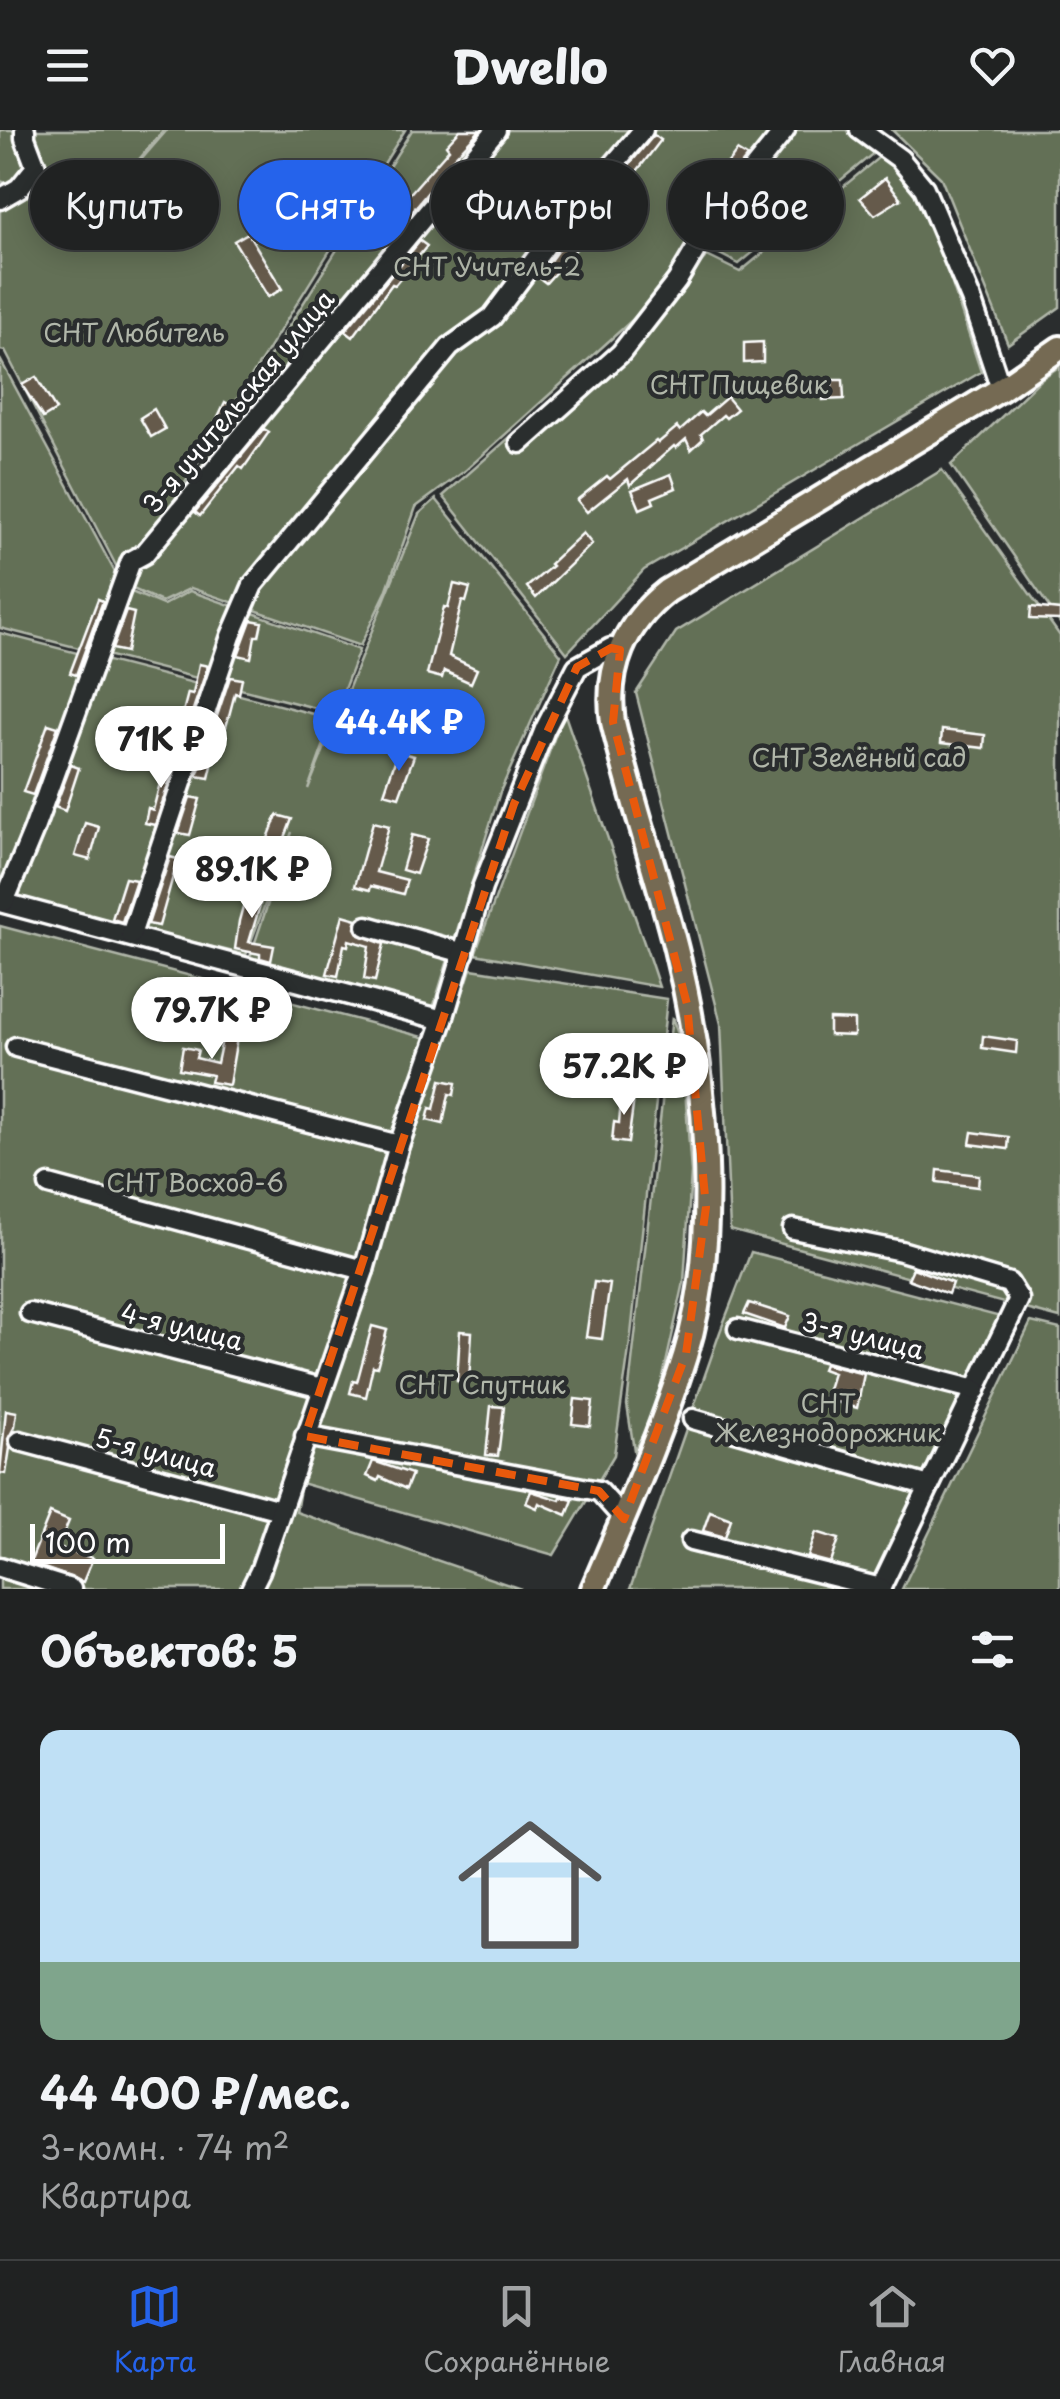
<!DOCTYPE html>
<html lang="ru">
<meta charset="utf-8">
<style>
body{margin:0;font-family:"Playpen Sans",sans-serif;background:#282a2a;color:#f1f3f6;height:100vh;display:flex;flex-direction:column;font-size:38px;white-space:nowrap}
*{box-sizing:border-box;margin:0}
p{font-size:32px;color:#a2a4a5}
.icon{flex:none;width:55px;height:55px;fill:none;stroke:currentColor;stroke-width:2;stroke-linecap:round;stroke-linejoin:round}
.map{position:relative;height:1459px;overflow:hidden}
.side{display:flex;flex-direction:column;background:#202222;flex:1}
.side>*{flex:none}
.guide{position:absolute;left:30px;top:30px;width:1000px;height:90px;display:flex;gap:20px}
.scale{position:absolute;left:30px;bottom:25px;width:195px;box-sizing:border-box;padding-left:10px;border:5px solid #fff;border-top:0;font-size:28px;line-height:35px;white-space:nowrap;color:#fff;-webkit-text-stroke:8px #2a2d2e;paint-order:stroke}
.price{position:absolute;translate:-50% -85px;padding:0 22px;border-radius:35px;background:#fff;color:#222;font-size:32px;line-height:65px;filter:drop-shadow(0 2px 5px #0008)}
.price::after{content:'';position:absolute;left:50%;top:60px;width:30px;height:22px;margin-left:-15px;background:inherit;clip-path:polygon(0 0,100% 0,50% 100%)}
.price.current{background:#2563eb;color:#fff}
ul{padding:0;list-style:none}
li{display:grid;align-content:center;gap:20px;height:530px;padding:0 40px}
li span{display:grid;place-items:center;height:310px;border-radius:20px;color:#555}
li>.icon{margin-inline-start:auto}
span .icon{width:180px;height:180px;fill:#fffc;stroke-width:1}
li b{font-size:42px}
h2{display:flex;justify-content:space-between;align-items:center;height:120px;padding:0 40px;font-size:42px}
.chip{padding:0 35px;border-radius:45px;background:#202222;box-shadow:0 5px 25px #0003,0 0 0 2px #3d3f40;font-size:35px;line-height:90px}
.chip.current{background:#2563eb;color:#fff}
header{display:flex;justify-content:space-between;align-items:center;height:130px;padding:0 40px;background:#202222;font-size:45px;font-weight:800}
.tab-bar{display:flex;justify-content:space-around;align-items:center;height:140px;border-top:2px solid #3d3f40;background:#202222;font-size:28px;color:#a2a4a5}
.tab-bar a{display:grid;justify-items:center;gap:5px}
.tab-bar .current{color:#2563eb}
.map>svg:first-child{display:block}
.green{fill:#636f56;stroke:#b1b7aa;stroke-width:2.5}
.building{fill:#655a4c;stroke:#fff;stroke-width:2.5}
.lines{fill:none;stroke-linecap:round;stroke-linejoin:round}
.minor-casing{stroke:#fff;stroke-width:25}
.major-casing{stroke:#fff;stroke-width:30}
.minor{stroke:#2a2d2e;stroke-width:18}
.major{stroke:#746b52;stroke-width:22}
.marked{fill:none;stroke:#e8590c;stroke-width:8;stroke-dasharray:20 12;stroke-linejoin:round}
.labels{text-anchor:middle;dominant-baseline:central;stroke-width:9;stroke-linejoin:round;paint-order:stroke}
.park-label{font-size:25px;fill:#b1b7aa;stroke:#2a2d2e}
.street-label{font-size:25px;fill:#fff;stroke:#2a2d2e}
</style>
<header><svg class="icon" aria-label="menu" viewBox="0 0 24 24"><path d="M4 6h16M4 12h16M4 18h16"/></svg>Dwello<svg class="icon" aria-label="heart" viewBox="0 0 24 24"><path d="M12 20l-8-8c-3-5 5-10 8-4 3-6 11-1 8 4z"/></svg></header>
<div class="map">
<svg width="1060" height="1459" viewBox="0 0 1060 1459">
<rect width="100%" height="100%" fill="#2a2d2e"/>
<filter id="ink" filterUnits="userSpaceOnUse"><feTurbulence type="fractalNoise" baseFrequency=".01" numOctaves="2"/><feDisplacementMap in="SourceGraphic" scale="20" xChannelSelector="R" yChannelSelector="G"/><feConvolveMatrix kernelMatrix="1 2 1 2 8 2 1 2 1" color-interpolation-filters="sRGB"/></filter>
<g filter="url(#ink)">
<g class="green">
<path d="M0,0H164L95,81L0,51Z"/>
<path d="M167,0H405L124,451L5,221L0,220V59L94,84Z"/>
<path d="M412,0H852L881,17L739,134L704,116L631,191L466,340L416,377L386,462L360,516L191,458L162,472L126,456Z"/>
<path d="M892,0H1060V177L1008,214L941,48Z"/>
<path d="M884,23L918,50L981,242L644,440L567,523L443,366L641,192L707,126L740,142Z"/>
<path d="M0,229L124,459L163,475L190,461L359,520L335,583L0,498Z"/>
<path d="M1060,236V493L951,335L1041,249Z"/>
<path d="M942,340L1060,506V1188L730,1100L721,894L636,563L676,502Z"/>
<path d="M436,369L561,525L500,662L433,878L250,827L292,702L246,825L0,765V503L333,589L308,659L419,384Z"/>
<path d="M564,582L650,830L659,857L475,824Z"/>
<path d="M0,796L446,913L471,839L667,869L631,1205L614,1325L554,1425L301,1353L296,1382L521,1459H0Z"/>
<path d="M672,887L682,916L691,1043L684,1152L655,1283L634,1320L627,1275Z"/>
<path d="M751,1122L1020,1192L891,1459H630L720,1202Z"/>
<path d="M1031,1192L1060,1199V1459H902Z"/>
</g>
<g class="building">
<path d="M460,0H480L444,38L446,40L396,101L386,91L449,19L446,15Z"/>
<path d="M654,5L661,10L617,67L608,60Z"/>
<path d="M737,21L747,27L717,65L708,59Z"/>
<path d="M885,48L901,69L875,85L860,68Z"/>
<path d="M804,69L829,105L815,114L808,101L810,99L792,79Z"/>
<path d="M248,103L282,159L268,167L234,111Z"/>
<path d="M566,109L577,118L546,153L538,147Z"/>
<path d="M420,111L427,116L395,155L392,154L353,207L345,201Z"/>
<path d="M763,212V232L744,233V213Z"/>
<path d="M36,247L56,280L43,288L22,255Z"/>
<path d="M832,250H843L844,269L823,270V257L832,256Z"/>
<path d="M727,267L737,279L726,288L723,285L701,304L703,309L691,320L686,309L676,318L674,316L630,355L628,349L587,382L577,370L607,346L610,349L656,311L658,313L677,297L680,301L701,282L705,286Z"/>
<path d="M225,272L239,280L215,319L205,314Z"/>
<path d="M154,279L165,299L151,307L140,288Z"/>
<path d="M264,299L269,302L243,339L239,336L200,386L195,382Z"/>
<path d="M671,344L676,358L652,368L654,373L640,379L632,360Z"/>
<path d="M583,403L592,414L536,468L527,457L552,436L550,434Z"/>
<path d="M454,454L470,458L466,472L462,471L449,526L477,539L471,553L444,541L442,548L427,544L444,477L448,478Z"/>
<path d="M98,469L103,471L76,545L70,543Z"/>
<path d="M1031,477L1060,480V490L1030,489Z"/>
<path d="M126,481L134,483L126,522L112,519Z"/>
<path d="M251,490L262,492L259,506H255L251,528L238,525Z"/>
<path d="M199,534L208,536L184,606L177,605L188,563L193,564Z"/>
<path d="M230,547L242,549L239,564L235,563L220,620L216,619L209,648L197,646Z"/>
<path d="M48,594L58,597L33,665L23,662Z"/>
<path d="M942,600L985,605L984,618L941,613Z"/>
<path d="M398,622L414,626L399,667L384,663Z"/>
<path d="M167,626L177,628L155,695L145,693L148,678L153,680Z"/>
<path d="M71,635L79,638L65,681L55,677Z"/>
<path d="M190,667L200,669L190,705L178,703Z"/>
<path d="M277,685L292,689L277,729L262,724Z"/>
<path d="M373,692L389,696L376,742L407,750L403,764L371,756L370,760L355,756Z"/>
<path d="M85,693L99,697L90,730L75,726Z"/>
<path d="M412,705L428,709L416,744L402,740Z"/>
<path d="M170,727L181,730L178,744L174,743L159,796L148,794Z"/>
<path d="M125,748L136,750L122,792L112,789Z"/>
<path d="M251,748L267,752L249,812L274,816L271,831L260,828V824L235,819L239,791Z"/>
<path d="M343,785L357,789L355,798L359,805L384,814L375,851L364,849L369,816L349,810L348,816L344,815L338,846L327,844Z"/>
<path d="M829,889L854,890V906L829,905Z"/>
<path d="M223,905L237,908L229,955L210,952L212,945L179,939L183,917L198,920L196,928L217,933Z"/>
<path d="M983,906L1017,911L1016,923L982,918Z"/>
<path d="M441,950L456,953L454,965L449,964L443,994L427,990L430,978L434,979Z"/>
<path d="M622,960L635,961L628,1013L612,1011L614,992L619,993Z"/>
<path d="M972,1002L1009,1007L1008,1019L970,1014Z"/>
<path d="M938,1040L979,1045L978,1057L937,1052Z"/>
<path d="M913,1138L952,1153L948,1164L908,1149Z"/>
<path d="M594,1152L610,1154L602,1209L586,1207Z"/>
<path d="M749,1173L790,1186L785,1198L744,1184Z"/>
<path d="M372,1196L387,1200L377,1237L373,1236L366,1267L350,1263L353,1251L357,1252Z"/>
<path d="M460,1201L472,1202L469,1252L457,1251Z"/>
<path d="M824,1234L864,1244L857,1278L825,1269L833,1243L822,1239Z"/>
<path d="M575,1269L593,1271L590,1296L572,1294Z"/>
<path d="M491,1276L504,1277L498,1326L486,1325Z"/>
<path d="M6,1280L17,1282L15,1296L8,1309L10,1318L6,1344L0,1343Z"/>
<path d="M373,1331L412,1344L406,1359L380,1347L378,1351L367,1346Z"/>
<path d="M531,1361L560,1370L561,1367L573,1370L567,1385L539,1373L537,1378L526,1373Z"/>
<path d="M710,1381L731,1389L725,1407L703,1401Z"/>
<path d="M50,1383L69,1391L58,1418L93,1428L83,1452L30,1433Z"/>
<path d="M816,1402L839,1409L831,1433L808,1427Z"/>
</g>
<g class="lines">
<g class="minor-casing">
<g id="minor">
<path d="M860,0L900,29L924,58L971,169L1001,259"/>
<path d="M0,69L19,58L36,37L25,8V0"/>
<path d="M520,313L621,223L677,151L715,87L785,0"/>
<path d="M0,772L443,890"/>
<path d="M4,772L33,702L131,431L144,424L496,0"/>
<path d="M367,796L464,823"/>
<path d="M131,805L231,506L253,455L450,217L492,187L555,103L643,0"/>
<path d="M16,917L399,1015"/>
<path d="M49,1055L364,1140"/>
<path d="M793,1099L901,1121L1009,1153L1019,1169L880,1459"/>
<path d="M30,1183L322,1258"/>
<path d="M738,1199L976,1260"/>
<path d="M693,1289L929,1356"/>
<path d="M305,1306L599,1361L624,1389"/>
<path d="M20,1311L280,1380"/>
<path d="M691,1411L881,1458"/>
<path d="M0,1437L71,1459"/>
<path d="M251,1459L260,1441L364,1140L399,1015L443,890L482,758L545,599L577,537L611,518L620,520"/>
</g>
</g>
<g class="major-casing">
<path id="major" d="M593,1459C626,1383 660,1305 685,1226C722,1108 706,938 676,819C657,743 631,668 613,592C605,539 625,494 667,461L1001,259L1060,218"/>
</g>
<use href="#minor" class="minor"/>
<use href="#major" class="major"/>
</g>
</g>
<path class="marked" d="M611,518L620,520L613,592L687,874L706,1077L686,1224L624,1389L599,1361L305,1306L514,674L577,537Z"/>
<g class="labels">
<g class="park-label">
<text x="487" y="136">СНТ Учитель-2</text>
<text x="134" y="202">СНТ Любитель</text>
<text x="739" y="254">СНТ Пищевик</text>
<text x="859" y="627">СНТ Зелёный сад</text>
<text x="195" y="1052">СНТ Восход-6</text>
<text x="482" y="1254">СНТ Спутник</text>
<text x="828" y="1273">СНТ<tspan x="828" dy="29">Железнодорожник</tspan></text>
</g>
<g class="street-label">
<text transform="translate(238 271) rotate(-50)">3-я учительская улица</text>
<text transform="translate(182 1196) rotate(14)">4-я улица</text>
<text transform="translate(863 1205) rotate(14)">3-я улица</text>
<text transform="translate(156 1322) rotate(15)">5-я улица</text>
</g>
</g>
</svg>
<div class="scale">100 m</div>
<b class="price current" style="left:399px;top:644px">44.4K ₽</b>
<b class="price" style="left:161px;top:661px">71K ₽</b>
<b class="price" style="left:252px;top:791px">89.1K ₽</b>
<b class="price" style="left:212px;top:932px">79.7K ₽</b>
<b class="price" style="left:624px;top:988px">57.2K ₽</b>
<div class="guide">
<a class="chip">Купить</a>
<a class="chip current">Снять</a>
<a class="chip">Фильтры</a>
<a class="chip">Новое</a>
</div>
</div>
<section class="side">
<h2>Объектов: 5<svg class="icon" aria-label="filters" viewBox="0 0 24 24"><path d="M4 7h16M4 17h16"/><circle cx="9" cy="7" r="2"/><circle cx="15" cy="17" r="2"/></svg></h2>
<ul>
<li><span style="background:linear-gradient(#bfe0f5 75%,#7fa58c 0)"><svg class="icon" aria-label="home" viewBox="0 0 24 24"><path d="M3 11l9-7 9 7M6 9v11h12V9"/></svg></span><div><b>44 400 ₽/мес.</b><p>3-комн. · 74 m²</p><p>Квартира</p></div></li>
</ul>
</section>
<nav class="tab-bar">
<a class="current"><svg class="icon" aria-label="map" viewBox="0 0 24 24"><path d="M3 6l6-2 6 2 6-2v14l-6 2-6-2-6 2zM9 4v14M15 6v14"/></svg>Карта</a>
<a><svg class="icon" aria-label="saved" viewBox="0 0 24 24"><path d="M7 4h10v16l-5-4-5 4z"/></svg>Сохранённые</a>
<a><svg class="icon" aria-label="home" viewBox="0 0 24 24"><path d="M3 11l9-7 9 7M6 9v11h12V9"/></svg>Главная</a>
</nav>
